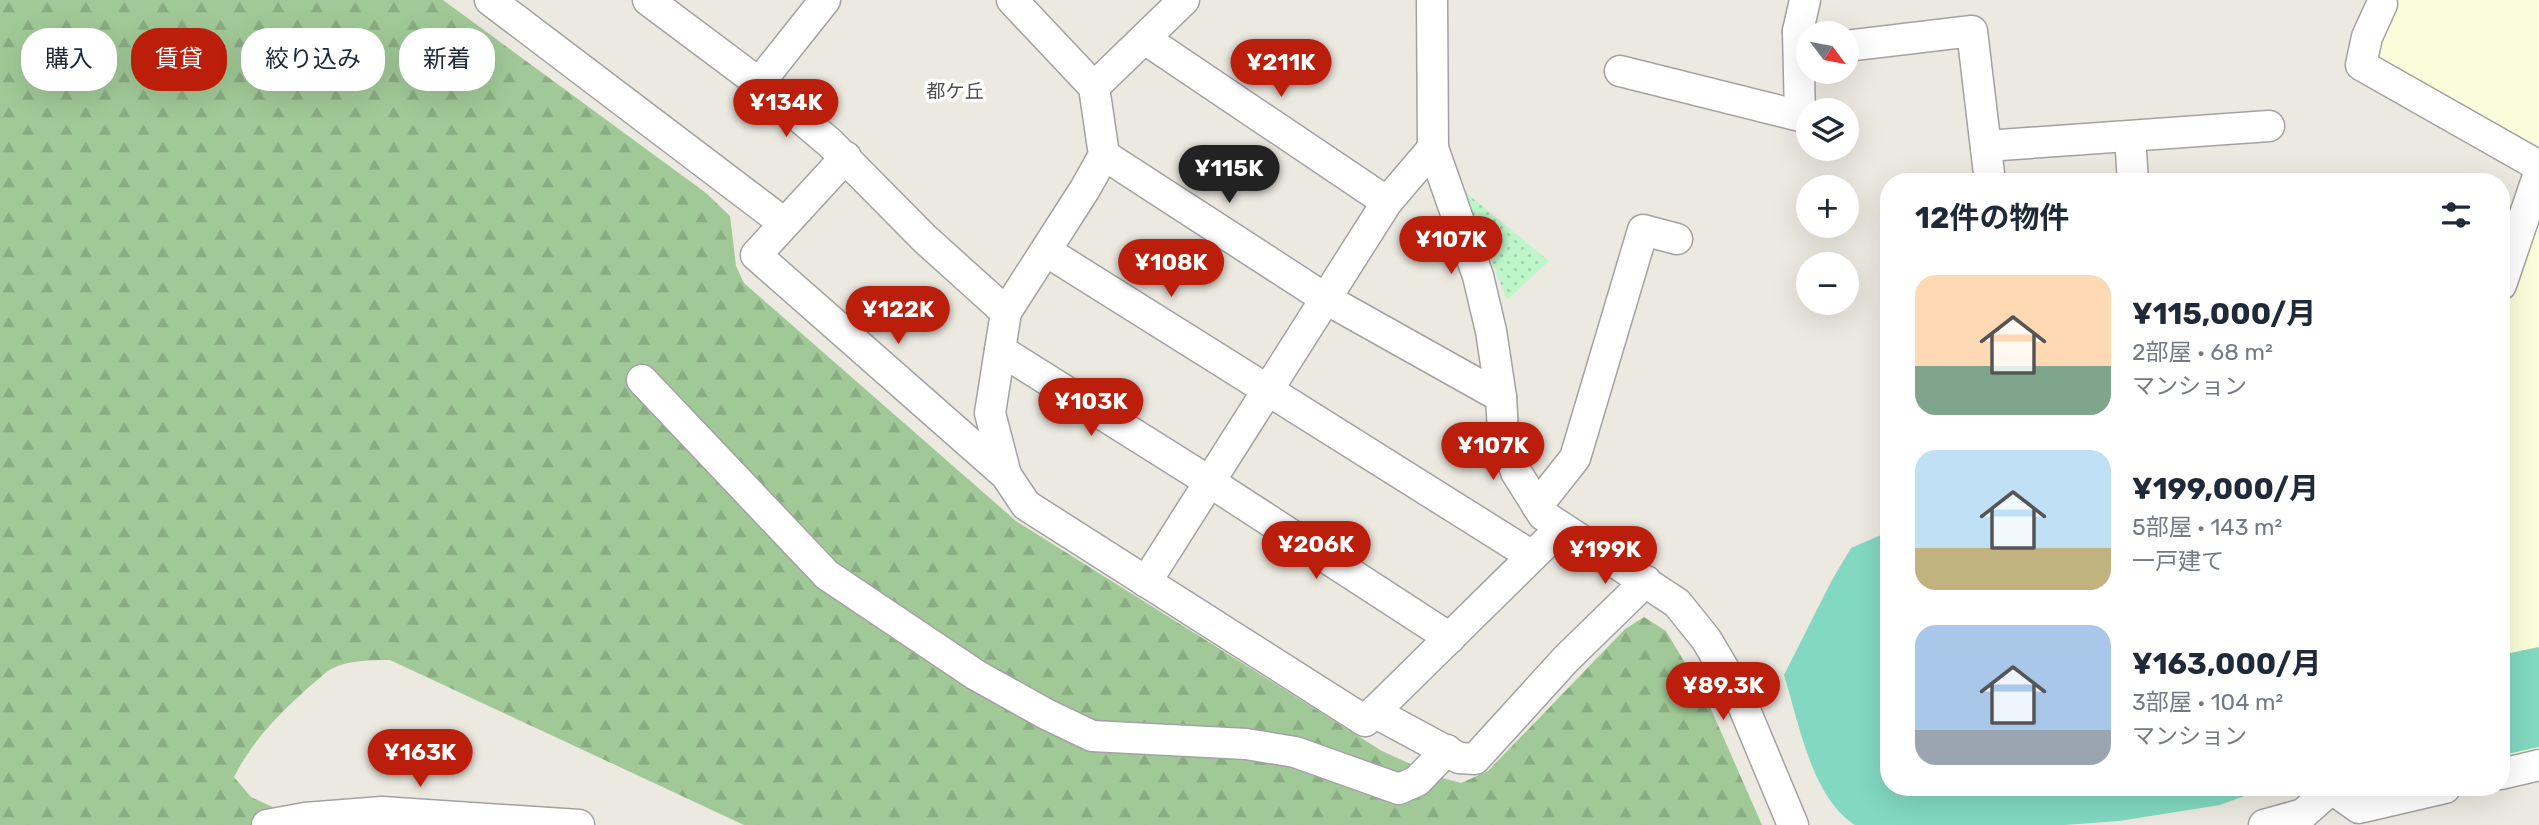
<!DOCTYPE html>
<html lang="ja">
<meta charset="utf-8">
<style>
body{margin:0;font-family:Rubik,"Noto Sans JP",sans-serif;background:#f6f6f7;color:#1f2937;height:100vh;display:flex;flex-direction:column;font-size:26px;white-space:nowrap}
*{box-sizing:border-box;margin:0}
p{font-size:23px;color:#747a83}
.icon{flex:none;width:38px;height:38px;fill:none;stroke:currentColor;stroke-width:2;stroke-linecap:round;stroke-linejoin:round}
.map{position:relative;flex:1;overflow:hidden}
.details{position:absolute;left:1880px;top:173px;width:630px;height:623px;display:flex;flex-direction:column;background:#fff;border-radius:28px;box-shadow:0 7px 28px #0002}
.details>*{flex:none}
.banner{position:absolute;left:21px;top:28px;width:665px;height:63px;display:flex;gap:14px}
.needle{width:46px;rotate:122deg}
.fabs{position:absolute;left:1796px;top:21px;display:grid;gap:14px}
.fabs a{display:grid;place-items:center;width:63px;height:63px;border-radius:50%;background:#fff;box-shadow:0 7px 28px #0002;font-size:35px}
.price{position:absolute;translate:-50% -60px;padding:0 16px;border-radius:24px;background:#bb1e0b;color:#fff;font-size:23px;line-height:46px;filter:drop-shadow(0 2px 4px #0008)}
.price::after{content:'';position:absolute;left:50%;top:42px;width:21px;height:16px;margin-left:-10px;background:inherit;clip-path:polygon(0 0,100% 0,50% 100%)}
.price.active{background:#222;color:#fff}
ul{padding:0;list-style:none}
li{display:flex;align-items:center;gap:21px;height:175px;padding:0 35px}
li span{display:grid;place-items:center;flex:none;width:196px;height:140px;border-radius:21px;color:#555}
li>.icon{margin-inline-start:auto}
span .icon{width:84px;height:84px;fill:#fffc;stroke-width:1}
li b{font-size:30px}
h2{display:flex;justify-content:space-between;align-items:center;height:84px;padding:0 35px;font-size:30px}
.tag{padding:0 24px;border-radius:28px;background:#fff;box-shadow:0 7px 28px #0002;font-size:24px;line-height:63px}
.tag.active{background:#bb1e0b;color:#fff}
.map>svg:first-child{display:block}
.education{fill:#f9fdd9}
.forest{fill:url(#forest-firs)}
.park{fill:url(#park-dots)}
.pitch{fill:#82d8c0}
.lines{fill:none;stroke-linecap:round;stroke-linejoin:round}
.minor-casing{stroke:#a2a2a2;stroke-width:33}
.minor{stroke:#fff;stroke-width:30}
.labels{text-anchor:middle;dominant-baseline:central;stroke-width:7;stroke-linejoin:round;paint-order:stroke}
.neighbourhood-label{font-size:19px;fill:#4e4e4e;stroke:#fff}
</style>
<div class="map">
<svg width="2539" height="825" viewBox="0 0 2539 825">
<defs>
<pattern id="forest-firs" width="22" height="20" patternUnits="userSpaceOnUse" patternTransform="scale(1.75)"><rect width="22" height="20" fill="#a1c997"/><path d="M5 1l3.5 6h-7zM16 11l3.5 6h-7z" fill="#8aac82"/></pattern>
<pattern id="park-dots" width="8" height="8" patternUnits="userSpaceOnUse" patternTransform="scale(1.75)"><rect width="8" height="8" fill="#bef5c9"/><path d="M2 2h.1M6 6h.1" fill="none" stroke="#a3d1ac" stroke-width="1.8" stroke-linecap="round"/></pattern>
</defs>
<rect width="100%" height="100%" fill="#ece9e1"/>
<g class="education">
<path d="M2381,0H2539V166L2361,65Z"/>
<path d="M2539,173V765L2501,774V285Z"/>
</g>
<path class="forest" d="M0,0H443L706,193L730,216L736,266L744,283L1016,521L1382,751L1439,777L1461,783L1488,771L1625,629L1644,617L1666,631L1707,700L1762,825H744L390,660C370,660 349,660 331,669C324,673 317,681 310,686C280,713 252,741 234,777L251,797L279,810L433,825H0Z"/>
<path class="park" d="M1464,191L1549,261L1507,300Z"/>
<g class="pitch">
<path d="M1888,532V788H2266L2220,805L2119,821L2064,825H1855C1811,797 1799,722 1784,675L1832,580L1851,548Z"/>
<path d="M2539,647V747L2508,754L2501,721V655Z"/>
</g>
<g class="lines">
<g class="minor-casing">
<g id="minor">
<path d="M490,0L784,223"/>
<path d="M648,0L759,83L830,143L925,239L1006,312"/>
<path d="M1432,0L1433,148L1478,276L1491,331L1501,397L1503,432L1516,472L1543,515L1677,603L1706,639L1737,691L1793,825"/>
<path d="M1805,0L1798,31L1808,42"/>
<path d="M2382,4L2367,37L2361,65L2539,166"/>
<path d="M1145,39L1387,202"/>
<path d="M1846,46L1972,31L1990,182"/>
<path d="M1620,71L1800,116L1798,31"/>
<path d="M759,83L825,0"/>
<path d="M1094,87L1184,0"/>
<path d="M2130,137L2133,182"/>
<path d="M1986,146L2269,126"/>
<path d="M1104,155L1326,299L1501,397"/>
<path d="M846,157L756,255L1006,475L1026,505L1365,721L1561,528"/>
<path d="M1046,251L1532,556"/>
<path d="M2501,285L2539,173"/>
<path d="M1000,350L1210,482L1450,638"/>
<path d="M642,380L827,575L976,675L1046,714L1092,736L1246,744L1295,752L1399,789L1417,781L1447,750"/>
<path d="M1006,475L990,413L1006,312L1085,189L1104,155L1094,87L1012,0"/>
<path d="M1537,506L1575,458L1643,230L1677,239"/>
<path d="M1146,582L1387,202L1433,148"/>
<path d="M1374,712L1459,758L1475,759L1566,659L1646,581"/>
<path d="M2501,774L2539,765"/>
<path d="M2331,788L2359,808L2445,788"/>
<path d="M267,825L305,818L382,812L579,825"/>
<path d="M2264,825L2303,814L2332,788"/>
</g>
</g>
<use href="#minor" class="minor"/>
</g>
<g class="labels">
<g class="neighbourhood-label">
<text x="955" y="91">都ケ丘</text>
</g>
</g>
</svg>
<div class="fabs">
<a><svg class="needle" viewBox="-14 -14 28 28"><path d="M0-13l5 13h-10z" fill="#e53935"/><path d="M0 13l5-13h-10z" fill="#747a83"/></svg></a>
<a><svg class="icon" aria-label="layers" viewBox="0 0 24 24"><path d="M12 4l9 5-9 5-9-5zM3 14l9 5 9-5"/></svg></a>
<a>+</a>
<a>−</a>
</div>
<b class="price" style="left:1281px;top:99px">¥211K</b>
<b class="price" style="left:786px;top:139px">¥134K</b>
<b class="price active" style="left:1229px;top:205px">¥115K</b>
<b class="price" style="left:1451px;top:276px">¥107K</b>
<b class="price" style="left:1171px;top:299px">¥108K</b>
<b class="price" style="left:898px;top:346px">¥122K</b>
<b class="price" style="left:1091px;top:438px">¥103K</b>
<b class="price" style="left:1493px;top:482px">¥107K</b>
<b class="price" style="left:1316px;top:581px">¥206K</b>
<b class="price" style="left:1605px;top:586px">¥199K</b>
<b class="price" style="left:1723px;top:722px">¥89.3K</b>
<b class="price" style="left:420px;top:789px">¥163K</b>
<div class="banner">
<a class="tag">購入</a>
<a class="tag active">賃貸</a>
<a class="tag">絞り込み</a>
<a class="tag">新着</a>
</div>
<section class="details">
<h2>12件の物件<svg class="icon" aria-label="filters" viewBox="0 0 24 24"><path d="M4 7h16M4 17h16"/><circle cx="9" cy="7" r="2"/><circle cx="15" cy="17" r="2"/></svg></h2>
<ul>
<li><span style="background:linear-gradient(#ffd9b3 65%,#7fa58c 0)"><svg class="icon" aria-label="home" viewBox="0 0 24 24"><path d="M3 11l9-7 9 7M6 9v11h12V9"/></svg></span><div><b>¥115,000/月</b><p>2部屋 · 68 m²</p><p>マンション</p></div></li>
<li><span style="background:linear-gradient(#bfe0f5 70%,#c2b280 0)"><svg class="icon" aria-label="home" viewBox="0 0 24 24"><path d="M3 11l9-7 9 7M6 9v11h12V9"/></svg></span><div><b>¥199,000/月</b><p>5部屋 · 143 m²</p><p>一戸建て</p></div></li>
<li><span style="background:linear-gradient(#a9c7e8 75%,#9aa5b1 0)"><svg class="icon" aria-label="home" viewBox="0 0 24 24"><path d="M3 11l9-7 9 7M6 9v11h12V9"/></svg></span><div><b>¥163,000/月</b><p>3部屋 · 104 m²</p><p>マンション</p></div></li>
</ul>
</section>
</div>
